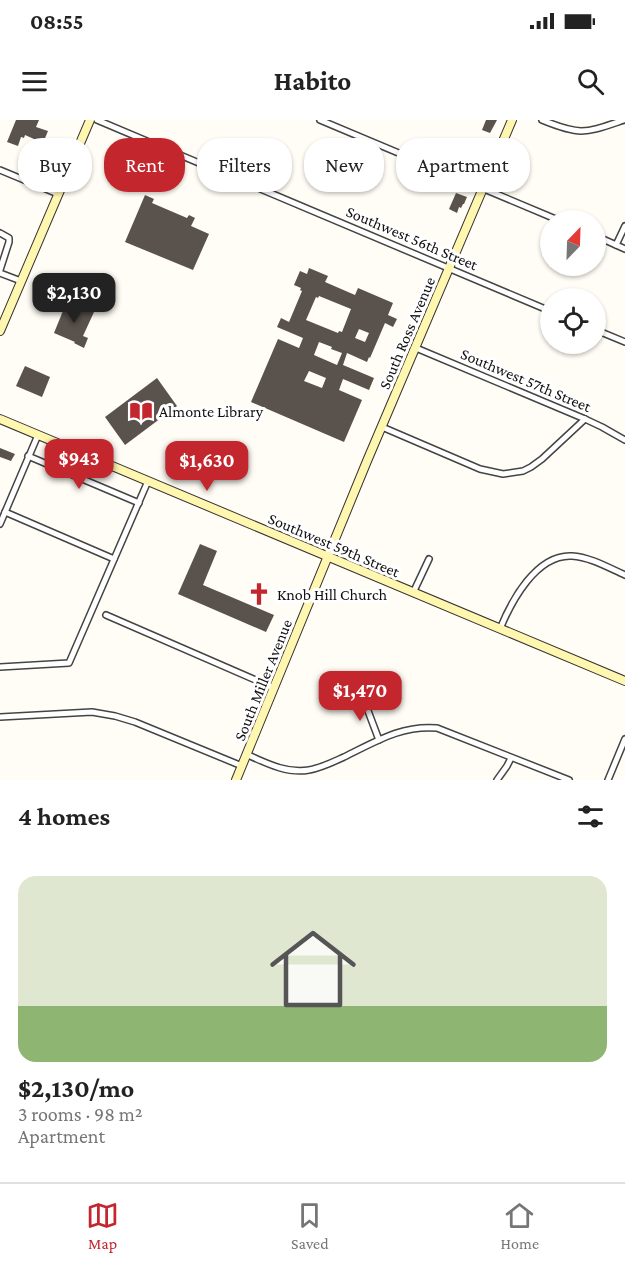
<!DOCTYPE html>
<meta charset="utf-8">
<style>
body{margin:0;font-family:"Crimson Pro",serif;background:#f6f6f6;color:#222;height:100vh;display:flex;flex-direction:column;font-size:22px;white-space:nowrap}
*{box-sizing:border-box;margin:0}
p{font-size:20px;color:#767676}
.icon{flex:none;width:33px;height:33px;fill:none;stroke:currentColor;stroke-width:2;stroke-linecap:round;stroke-linejoin:round}
.map{position:relative;height:660px;overflow:hidden}
.side{display:flex;flex-direction:column;background:#fff;flex:1}
.side>*{flex:none}
.hud{position:absolute;left:18px;top:18px;width:590px;height:54px;display:flex;gap:12px}
.needle{width:39px;rotate:23deg}
.controls{position:absolute;left:540px;top:90px;display:grid;gap:12px}
.controls a{display:grid;place-items:center;width:66px;height:66px;border-radius:50%;background:#fff;box-shadow:0 2px 4px #0004;font-size:30px}
.price{position:absolute;translate:-50% -51px;padding:0 14px;border-radius:12px;background:#c4262e;color:#fff;font-size:20px;line-height:39px;filter:drop-shadow(0 2px 3px #0008)}
.price::after{content:'';position:absolute;left:50%;top:36px;width:18px;height:14px;margin-left:-9px;background:inherit;clip-path:polygon(0 0,100% 0,50% 100%)}
.price.current{background:#222;color:#fff}
ul{padding:0;list-style:none}
li{display:grid;align-content:center;gap:12px;height:318px;padding:0 18px}
li span{display:grid;place-items:center;height:186px;border-radius:18px;color:#555}
li>.icon{margin-inline-start:auto}
span .icon{width:108px;height:108px;fill:#fffc;stroke-width:1}
li b{font-size:26px}
h2{display:flex;justify-content:space-between;align-items:center;height:72px;padding:0 18px;font-size:26px}
.tag{padding:0 21px;border-radius:24px;background:#fff;box-shadow:0 2px 4px #0004;font-size:21px;line-height:54px}
.tag.current{background:#c4262e;color:#fff}
.status{display:flex;justify-content:space-between;align-items:center;height:42px;padding:0 30px;background:#fff;direction:ltr}
.status svg{height:16px;fill:currentColor}
header{display:flex;justify-content:space-between;align-items:center;height:78px;padding:0 18px;background:#fff;font-size:27px;font-weight:700}
.dock{display:flex;justify-content:space-around;align-items:center;height:84px;border-top:2px solid #e0e0e0;background:#fff;font-size:16px;color:#767676}
.dock a{display:grid;justify-items:center;gap:3px}
.dock .current{color:#c4262e}
.map>svg:first-child{display:block}
.building{fill:#5a524d;fill-rule:evenodd}
.lines{fill:none;stroke-linecap:round;stroke-linejoin:round}
.street-casing{stroke:#444;stroke-width:8}
.secondary-casing{stroke:#333;stroke-width:10}
.street{stroke:#fff;stroke-width:5}
.secondary{stroke:#fff6b0;stroke-width:8}
.labels{text-anchor:middle;dominant-baseline:central;stroke-width:6;stroke-linejoin:round;paint-order:stroke}
.street-label{font-size:16px;fill:#111;stroke:#fff}
.poi-label{font-size:16px;fill:#111;stroke:#fff;text-anchor:start}
</style>
<div class="status"><b>08:55</b><svg viewBox="0 0 49 12"><path d="M0 12V9h3v3zM5 12V6h3v6zM10 12V3h3v9zM15 12V0h3v12zM26 1h20v11H26zM47 4h2v5h-2z"/></svg></div>
<header><svg class="icon" aria-label="menu" viewBox="0 0 24 24"><path d="M4 6h16M4 12h16M4 18h16"/></svg>Habito<svg class="icon" aria-label="search" viewBox="0 0 24 24"><circle cx="10" cy="10" r="6"/><path d="M15 15l6 6"/></svg></header>
<div class="map">
<svg width="625" height="660" viewBox="0 0 625 660">
<rect width="100%" height="100%" fill="#fffdf5"/>
<g class="building">
<path d="M16,0H39L36,7L48,11L43,23L25,15L24,18L21,17L18,26L7,22Z"/>
<path d="M486,0H497L490,13L482,10Z"/>
<path d="M456,73L467,77L464,84H463L461,88L459,87L457,93L449,89Z"/>
<path d="M145,75L154,79L152,83L187,98L189,95L195,98L191,106L209,114L193,150L125,122Z"/>
<path d="M309,148L328,156L325,162L355,175L358,168L393,183L388,195L397,199L393,207L385,203L370,238L369,237L367,242L347,233L343,245L374,258L369,270L343,259L339,270L362,280L344,322L251,282L278,219L299,228L303,218L277,207L281,198L289,202L302,171L300,170L301,168L294,165L300,151L307,154ZM319,176L351,189L342,212L339,211L338,213L306,200L316,177L318,178ZM359,209L369,213L365,222L355,218ZM319,222L332,227L331,229L342,233L337,245L314,235ZM309,251L326,258L322,268L304,261Z"/>
<path d="M67,181L94,192L83,216L88,218L84,228L74,223L75,222L54,213Z"/>
<path d="M25,246L50,257L42,277L16,266Z"/>
<path d="M157,258L177,286L125,325L105,297Z"/>
<path d="M233,325L247,331L236,356L207,344L211,335L226,341Z"/>
<path d="M0,328L15,334L11,341L0,337Z"/>
<path d="M200,424L217,431L203,465L274,495L266,512L178,474Z"/>
</g>
<g class="lines">
<g class="street-casing">
<g id="street">
<path d="M97,0L550,191"/>
<path d="M320,0L558,100"/>
<path d="M542,0C581,16 585,13 624,0"/>
<path d="M0,50L58,74"/>
<path d="M0,113L9,118V122L0,150"/>
<path d="M596,116L625,129"/>
<path d="M616,125L625,106"/>
<path d="M0,153L21,161"/>
<path d="M596,210L625,222"/>
<path d="M416,228L585,299L602,307L625,320"/>
<path d="M382,307L480,349L503,354L523,351L531,347L542,339L585,299"/>
<path d="M28,336L139,383"/>
<path d="M5,392L114,439"/>
<path d="M0,404L38,315"/>
<path d="M413,473L429,439"/>
<path d="M106,495L274,568"/>
<path d="M500,509C511,482 536,434 572,436C590,437 609,448 625,455"/>
<path d="M0,547L69,543L148,361"/>
<path d="M362,575L379,620"/>
<path d="M0,597L92,592L115,596L135,602L242,646"/>
<path d="M246,634C266,643 287,654 309,650C321,648 333,642 344,637C375,622 401,605 437,608L569,660"/>
<path d="M497,660L507,646L511,638"/>
<path d="M608,660L625,619"/>
</g>
</g>
<g class="secondary-casing">
<g id="secondary">
<path d="M0,211L90,0"/>
<path d="M0,299L625,561"/>
<path d="M236,660L367,341L512,0"/>
</g>
</g>
<use href="#street" class="street"/>
<use href="#secondary" class="secondary"/>
</g>
<defs>
<g id="library-bare" transform="scale(1.8)"><path d="M-6-4Q-3-5.5-.7-3.5V5Q-3 3-6 4ZM6-4Q3-5.5 .7-3.5V5Q3 3 6 4Z" fill="#c4262e" stroke="#fff" stroke-width="2.5" paint-order="stroke"/></g>
<g id="church-bare" transform="scale(1.8)"><path d="M-1.2-6h2.4v3.5h3.3v2.4h-3.3V6h-2.4V-.1h-3.3v-2.4h3.3Z" fill="#c4262e" stroke="#fff" stroke-width="2.5" paint-order="stroke"/></g>
</defs>
<g fill-rule="evenodd">
<use href="#library-bare" x="141" y="291"/>
<use href="#church-bare" x="259" y="474"/>
</g>
<g class="labels">
<g class="street-label">
<text transform="translate(412 118) rotate(23)">Southwest 56th Street</text>
<text transform="translate(407 213) rotate(-67)">South Ross Avenue</text>
<text transform="translate(526 260) rotate(23)">Southwest 57th Street</text>
<text transform="translate(334 425) rotate(23)">Southwest 59th Street</text>
<text transform="translate(263 560) rotate(-68)">South Miller Avenue</text>
</g>
<g class="poi-label">
<text x="159" y="291">Almonte Library</text>
<text x="277" y="474">Knob Hill Church</text>
</g>
</g>
</svg>
<div class="controls">
<a><svg class="needle" viewBox="-14 -14 28 28"><path d="M0-13l5 13h-10z" fill="#e53935"/><path d="M0 13l5-13h-10z" fill="#767676"/></svg></a>
<a><svg class="icon" aria-label="locate" viewBox="0 0 24 24"><circle cx="12" cy="12" r="6"/><path d="M12 2v4M12 18v4M2 12h4M18 12h4"/></svg></a>
</div>
<b class="price current" style="left:74px;top:204px">$2,130</b>
<b class="price" style="left:79px;top:370px">$943</b>
<b class="price" style="left:207px;top:372px">$1,630</b>
<b class="price" style="left:360px;top:602px">$1,470</b>
<div class="hud">
<a class="tag">Buy</a>
<a class="tag current">Rent</a>
<a class="tag">Filters</a>
<a class="tag">New</a>
<a class="tag">Apartment</a>
</div>
</div>
<section class="side">
<h2>4 homes<svg class="icon" aria-label="filters" viewBox="0 0 24 24"><path d="M4 7h16M4 17h16"/><circle cx="9" cy="7" r="2"/><circle cx="15" cy="17" r="2"/></svg></h2>
<ul>
<li><span style="background:linear-gradient(#dfe7d0 70%,#8fb573 0)"><svg class="icon" aria-label="home" viewBox="0 0 24 24"><path d="M3 11l9-7 9 7M6 9v11h12V9"/></svg></span><div><b>$2,130/mo</b><p>3 rooms · 98 m²</p><p>Apartment</p></div></li>
</ul>
</section>
<nav class="dock">
<a class="current"><svg class="icon" aria-label="map" viewBox="0 0 24 24"><path d="M3 6l6-2 6 2 6-2v14l-6 2-6-2-6 2zM9 4v14M15 6v14"/></svg>Map</a>
<a><svg class="icon" aria-label="saved" viewBox="0 0 24 24"><path d="M7 4h10v16l-5-4-5 4z"/></svg>Saved</a>
<a><svg class="icon" aria-label="home" viewBox="0 0 24 24"><path d="M3 11l9-7 9 7M6 9v11h12V9"/></svg>Home</a>
</nav>
